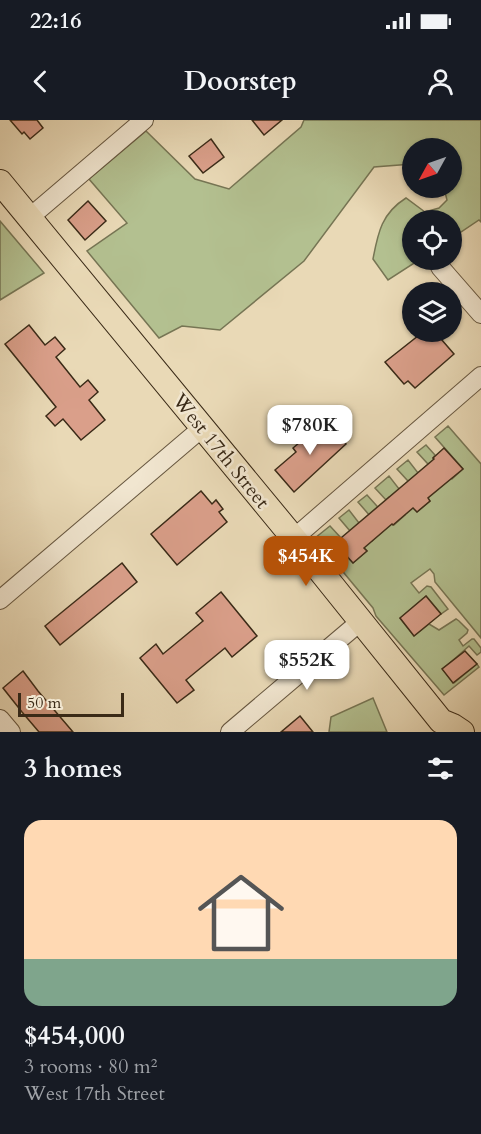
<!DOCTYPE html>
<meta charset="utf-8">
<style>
body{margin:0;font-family:Cardo,serif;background:#20242c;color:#f1f3f6;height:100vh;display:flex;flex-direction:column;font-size:22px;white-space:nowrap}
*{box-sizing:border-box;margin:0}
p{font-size:20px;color:#9ea1a6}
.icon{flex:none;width:33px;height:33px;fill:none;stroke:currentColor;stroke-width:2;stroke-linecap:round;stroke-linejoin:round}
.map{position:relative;height:612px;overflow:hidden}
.drawer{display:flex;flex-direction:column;background:#171b24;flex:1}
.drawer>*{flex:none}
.needle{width:39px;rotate:230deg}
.buttons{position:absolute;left:402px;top:18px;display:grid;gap:12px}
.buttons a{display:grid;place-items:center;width:60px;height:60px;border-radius:50%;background:#171b24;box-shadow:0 2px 4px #0004;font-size:30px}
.scale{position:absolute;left:18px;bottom:15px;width:106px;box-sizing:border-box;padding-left:6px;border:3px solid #3a2a17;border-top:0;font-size:16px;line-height:21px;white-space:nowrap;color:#3a2a17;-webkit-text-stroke:4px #f1e6d0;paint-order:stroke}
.price{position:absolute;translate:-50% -51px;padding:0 14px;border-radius:12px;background:#fff;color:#222;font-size:20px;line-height:39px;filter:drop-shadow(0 2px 3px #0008)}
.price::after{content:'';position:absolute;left:50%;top:36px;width:18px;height:14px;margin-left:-9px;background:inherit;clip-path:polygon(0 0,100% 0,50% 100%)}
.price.current{background:#b45309;color:#fff}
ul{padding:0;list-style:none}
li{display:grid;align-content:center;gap:12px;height:318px;padding:0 24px}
li span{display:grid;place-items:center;height:186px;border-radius:18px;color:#555}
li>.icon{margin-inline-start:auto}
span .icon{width:108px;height:108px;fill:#fffc;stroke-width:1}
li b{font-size:26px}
h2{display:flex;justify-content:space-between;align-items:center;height:72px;padding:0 24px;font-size:26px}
.status{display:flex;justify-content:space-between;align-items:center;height:42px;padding:0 30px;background:#171b24;direction:ltr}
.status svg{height:16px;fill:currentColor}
header{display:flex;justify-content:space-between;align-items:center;height:78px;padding:0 24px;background:#171b24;font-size:27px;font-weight:700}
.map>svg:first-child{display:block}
.green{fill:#b3c090;stroke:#767554;stroke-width:1.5}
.building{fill:#da9f8a;stroke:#3a2a17;stroke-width:1.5}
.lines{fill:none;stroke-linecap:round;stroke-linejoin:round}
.minor-casing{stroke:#66563f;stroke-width:20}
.major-casing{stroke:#3a2a17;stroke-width:26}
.minor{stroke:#f1e6d0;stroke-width:18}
.major{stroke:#e9d9b6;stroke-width:24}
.labels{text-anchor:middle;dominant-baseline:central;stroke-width:5;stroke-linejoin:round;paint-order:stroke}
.street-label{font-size:20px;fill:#3a2a17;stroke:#f1e6d0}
</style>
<div class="status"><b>22:16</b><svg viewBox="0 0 49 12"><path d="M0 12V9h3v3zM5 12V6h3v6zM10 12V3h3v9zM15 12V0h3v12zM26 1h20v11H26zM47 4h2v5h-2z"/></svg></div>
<header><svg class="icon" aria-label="back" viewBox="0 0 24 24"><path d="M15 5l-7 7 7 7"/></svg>Doorstep<svg class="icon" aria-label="person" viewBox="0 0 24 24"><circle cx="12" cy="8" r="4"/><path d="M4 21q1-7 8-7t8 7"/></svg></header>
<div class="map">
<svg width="481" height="612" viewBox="0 0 481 612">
<rect width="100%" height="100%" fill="#e9d9b6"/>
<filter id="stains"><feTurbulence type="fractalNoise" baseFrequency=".00333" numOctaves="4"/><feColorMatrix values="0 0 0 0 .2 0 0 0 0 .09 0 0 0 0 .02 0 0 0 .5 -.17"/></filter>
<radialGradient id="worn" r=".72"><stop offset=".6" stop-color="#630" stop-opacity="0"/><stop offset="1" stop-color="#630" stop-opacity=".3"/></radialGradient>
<g class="green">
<path d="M304,0H481V102L479,100L452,118V100H412V140H419L388,160L373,139C378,112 382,93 406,78L425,92L439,88L447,80L444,68H452V28H412V44L374,47L304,141L220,210L182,206L159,218L87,131L127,103L89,59L146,11L195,59L229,69L301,7Z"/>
<path d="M0,101L44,153L0,180Z"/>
<path d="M448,306L481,344V518L435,462L434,454L430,449L411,463L419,473L427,466L431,467L448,489L441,494L426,476L400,498L414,516L429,504L439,510L456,499L459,501L468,510L467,513L459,520L463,526L472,519H474L481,528V532L477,535L469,526L443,549L454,563L477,544L479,547L444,575L376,496L373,488L315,418L330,406L341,418L335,423L353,443L367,431L339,398L349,390L359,403L357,405L372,421L383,411L358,382L367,375L394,405L405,395L389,377L386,380L375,368L389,356L417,392L430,381L412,359L408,361L397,349L408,340L418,353L430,343L428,344L417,332L426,325L435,335L433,338L452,359L463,349L435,317Z"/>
<path d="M373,578L387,612H329L331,597Z"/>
</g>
<g class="building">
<path d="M10,0H37L43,8L30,19L24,12L22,14Z"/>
<path d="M252,0H282L264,15Z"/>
<path d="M211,19L224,37L203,53L189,36Z"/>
<path d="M88,81L106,101L85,120L68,100Z"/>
<path d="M29,205L45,225L55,217L65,229L56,237L80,267L88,260L98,272L89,280L105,300L81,320L63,299L55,306L46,296L56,287L5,224Z"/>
<path d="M423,212H435L454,234L415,268L408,261L404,264L385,242Z"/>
<path d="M328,302L346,324L294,372L275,350L296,332L293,328L307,316L309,318Z"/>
<path d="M444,328L463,349L428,378L430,381L417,392L413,388L393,405L392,404L364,428L367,431L353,443L335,423L434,339L433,338Z"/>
<path d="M201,371L212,384L216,380L223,389L219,392L227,402L177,445L151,414Z"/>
<path d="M122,443L137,462L60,525L45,506Z"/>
<path d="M221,472L257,516L232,537L225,528L186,560L194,570L177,583L140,538L156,524L163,534L203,501L196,493Z"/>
<path d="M426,476L441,494L414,516L400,498Z"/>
<path d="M465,531L477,544L453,563L442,549Z"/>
<path d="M23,551L38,571L73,612H39L22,592L3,568Z"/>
<path d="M300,596L313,612H281Z"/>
</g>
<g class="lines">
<g class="minor-casing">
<g id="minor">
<path d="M29,98L144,0"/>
<path d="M440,147L481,194"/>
<path d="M293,419L481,256"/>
<path d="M0,480L202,308"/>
<path d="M0,599L11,612"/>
<path d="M230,612L361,501"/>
</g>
</g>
<g class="major-casing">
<path id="major" d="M0,62L310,438L441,601L453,606L462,612"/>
</g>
<use href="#minor" class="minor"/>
<use href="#major" class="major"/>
</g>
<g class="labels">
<g class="street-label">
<text transform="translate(221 331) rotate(51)">West 17th Street</text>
</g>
</g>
<rect width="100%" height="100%" filter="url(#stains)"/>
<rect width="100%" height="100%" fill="url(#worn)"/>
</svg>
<div class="buttons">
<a><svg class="needle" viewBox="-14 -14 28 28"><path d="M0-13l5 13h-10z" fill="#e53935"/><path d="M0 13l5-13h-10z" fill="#9ea1a6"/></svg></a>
<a><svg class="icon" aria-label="locate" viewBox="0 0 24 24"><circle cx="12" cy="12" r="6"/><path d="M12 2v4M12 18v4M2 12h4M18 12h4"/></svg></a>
<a><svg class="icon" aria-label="layers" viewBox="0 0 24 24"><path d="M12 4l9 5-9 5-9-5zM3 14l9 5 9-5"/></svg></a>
</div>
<div class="scale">50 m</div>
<b class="price" style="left:310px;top:336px">$780K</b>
<b class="price current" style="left:306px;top:467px">$454K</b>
<b class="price" style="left:307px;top:571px">$552K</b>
</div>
<section class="drawer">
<h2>3 homes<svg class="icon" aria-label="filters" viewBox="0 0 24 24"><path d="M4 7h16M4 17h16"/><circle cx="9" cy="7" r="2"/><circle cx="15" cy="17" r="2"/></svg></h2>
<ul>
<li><span style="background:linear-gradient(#ffd9b3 75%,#7fa58c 0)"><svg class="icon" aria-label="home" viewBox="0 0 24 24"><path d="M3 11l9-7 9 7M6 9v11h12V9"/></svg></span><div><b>$454,000</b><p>3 rooms · 80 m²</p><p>West 17th Street</p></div></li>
</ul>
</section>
